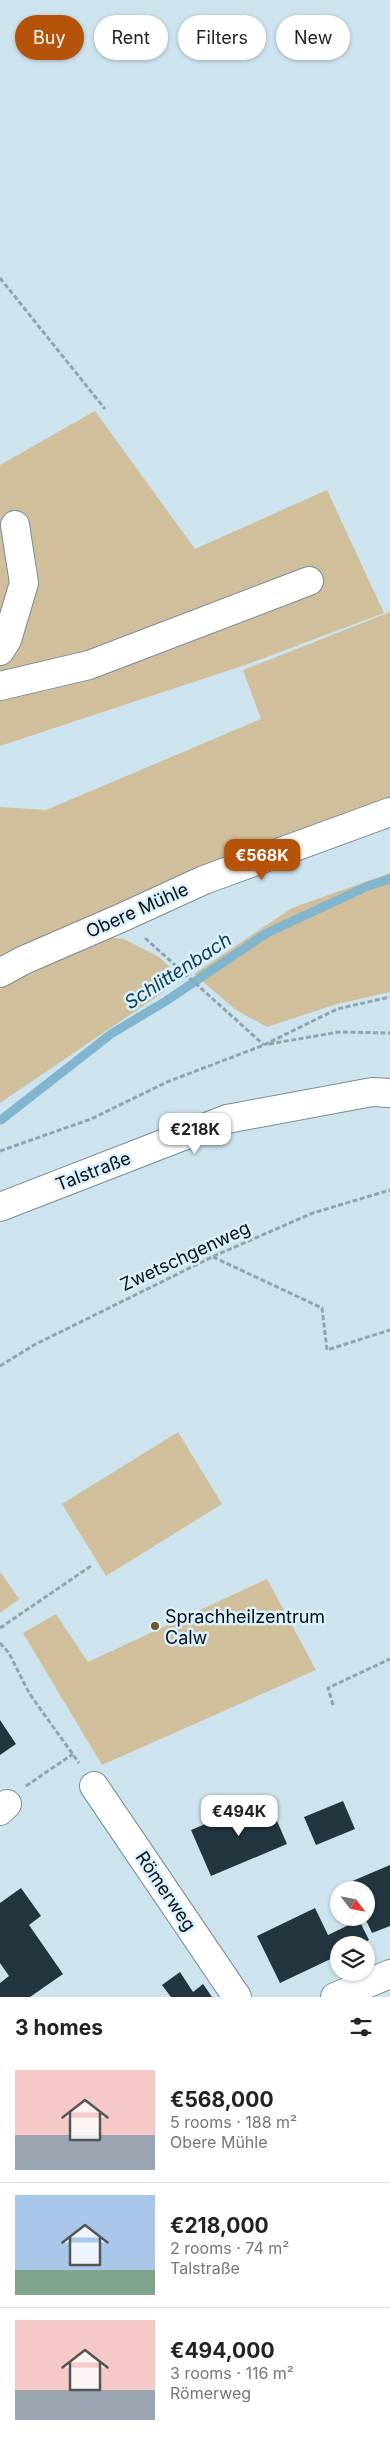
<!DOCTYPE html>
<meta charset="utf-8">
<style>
body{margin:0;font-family:Inter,sans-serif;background:#f2f2f2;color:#222;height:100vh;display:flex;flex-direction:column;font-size:19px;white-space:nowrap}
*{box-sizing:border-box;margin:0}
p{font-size:16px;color:#767676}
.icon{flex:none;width:28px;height:28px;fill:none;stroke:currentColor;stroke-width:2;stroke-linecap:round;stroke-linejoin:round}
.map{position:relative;height:1997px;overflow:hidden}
.drawer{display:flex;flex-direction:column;background:#fff;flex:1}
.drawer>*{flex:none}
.top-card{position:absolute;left:15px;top:15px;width:360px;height:45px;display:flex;gap:10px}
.needle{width:32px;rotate:122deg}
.controls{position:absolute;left:330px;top:1881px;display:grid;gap:10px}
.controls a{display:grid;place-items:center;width:45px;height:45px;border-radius:50%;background:#fff;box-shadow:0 1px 4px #0004;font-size:25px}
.price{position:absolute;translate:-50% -42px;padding:0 11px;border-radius:10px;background:#fff;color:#222;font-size:16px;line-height:32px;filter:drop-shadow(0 1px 2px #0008)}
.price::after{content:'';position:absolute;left:50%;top:30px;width:15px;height:11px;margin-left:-8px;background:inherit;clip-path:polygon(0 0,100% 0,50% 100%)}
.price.on{background:#b45309;color:#fff}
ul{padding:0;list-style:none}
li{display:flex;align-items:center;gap:15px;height:125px;padding:0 15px}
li+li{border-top:1px solid #e0e0e0}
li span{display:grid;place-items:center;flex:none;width:140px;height:100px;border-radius:0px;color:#555}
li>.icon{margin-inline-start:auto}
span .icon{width:60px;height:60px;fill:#fffc;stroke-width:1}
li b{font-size:21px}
h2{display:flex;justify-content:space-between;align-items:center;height:60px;padding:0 15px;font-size:21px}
.pill{padding:0 18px;border-radius:22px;background:#fff;box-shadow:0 1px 4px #0004;font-size:18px;line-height:45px}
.pill.on{background:#b45309;color:#fff}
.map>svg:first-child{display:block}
.green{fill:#d1be9b}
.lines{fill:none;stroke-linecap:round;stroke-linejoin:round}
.stream{stroke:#81b4cd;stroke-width:9}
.building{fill:#23353e}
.minor-casing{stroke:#778c96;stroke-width:30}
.path{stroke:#91a3ac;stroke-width:3;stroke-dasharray:5 2.5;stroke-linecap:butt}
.minor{stroke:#fff;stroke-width:28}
.poi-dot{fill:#6e5627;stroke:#daf1fd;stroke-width:2}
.labels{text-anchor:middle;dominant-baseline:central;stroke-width:5;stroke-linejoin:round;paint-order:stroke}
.street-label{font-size:18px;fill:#080f13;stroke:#daf1fd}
.poi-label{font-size:18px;fill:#080f13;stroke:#daf1fd;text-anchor:start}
.water-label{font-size:19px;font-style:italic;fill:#0e3b4d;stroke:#daf1fd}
</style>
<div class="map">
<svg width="390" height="1997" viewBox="0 0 390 1997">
<rect width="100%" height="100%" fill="#cde4ef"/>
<g class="green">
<path d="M95,411L195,549L327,490L384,613L245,665L0,746V465Z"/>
<path d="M390,612V805L0,963V807L46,810L261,719L243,670Z"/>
<path d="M390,873V992L337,1004L267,1027L236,1010L194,974L292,908Z"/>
<path d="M100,936L124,939L159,957L172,969L165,991L0,1103V989Z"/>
<path d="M178,1432L222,1504L106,1576L62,1504Z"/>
<path d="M1,1573L19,1599L0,1613V1574Z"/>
<path d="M267,1579L316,1670L102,1765L23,1633L56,1614L88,1662Z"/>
</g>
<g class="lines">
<path class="stream" d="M1,1120L111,1034L166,1001L267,933L368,886L390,879"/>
</g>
<g class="building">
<path d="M0,1720L16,1744L0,1755Z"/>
<path d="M267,1798L287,1844L211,1876L191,1830Z"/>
<path d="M343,1801L355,1829L316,1845L304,1817Z"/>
<path d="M390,1865V1926L372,1933L365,1918L366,1890H353L350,1882Z"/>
<path d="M21,1888L41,1916L29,1925L63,1974L30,1997H0V1983L9,1976L0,1963V1903Z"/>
<path d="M315,1908L328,1935L359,1920L369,1940L359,1945H339V1955L280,1983L257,1936Z"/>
<path d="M180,1972L193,1992L203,1984L212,1997H171L162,1985Z"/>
</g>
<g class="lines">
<g class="minor-casing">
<g id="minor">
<path d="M0,651L7,640L24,583L15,525"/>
<path d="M0,686L89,665L309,581"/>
<path d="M0,973L24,960L121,918L204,880L390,812"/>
<path d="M0,1207L227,1119L372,1092L390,1093"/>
<path d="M94,1786L237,1997"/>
<path d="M0,1811L7,1804"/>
<path d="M335,1997L390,1974"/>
</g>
</g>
<g class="path">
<path d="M0,278L105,409"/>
<path d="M145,938L264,1045"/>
<path d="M269,1044L339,1032L390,1033"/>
<path d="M0,1151L91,1119L167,1082L264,1045L337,1009L390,997"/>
<path d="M213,1257L322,1308L327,1350L390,1330"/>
<path d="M0,1366L34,1345L212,1257L313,1213L390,1190"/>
<path d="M0,1628L91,1566"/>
<path d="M0,1643L9,1653L29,1693L79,1763"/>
<path d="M333,1705L328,1688L390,1659"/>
<path d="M26,1786L73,1754"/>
</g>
<use href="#minor" class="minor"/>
</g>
<circle class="poi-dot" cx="155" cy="1626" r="5"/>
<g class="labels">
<g class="street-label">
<text transform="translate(137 910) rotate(-24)">Obere Mühle</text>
<text transform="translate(93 1171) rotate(-21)">Talstraße</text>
<text transform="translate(185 1256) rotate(-25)">Zwetschgenweg</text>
<text transform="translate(166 1891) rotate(56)">Römerweg</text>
</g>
<g class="poi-label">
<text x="165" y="1616">Sprachheilzentrum<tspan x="165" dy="21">Calw</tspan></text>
</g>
<g class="water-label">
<text transform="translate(178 971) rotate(-33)">Schlittenbach</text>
</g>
</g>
</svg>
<div class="controls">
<a><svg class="needle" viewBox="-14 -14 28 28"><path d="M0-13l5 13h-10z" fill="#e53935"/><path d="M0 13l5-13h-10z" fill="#767676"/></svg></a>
<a><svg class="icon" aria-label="layers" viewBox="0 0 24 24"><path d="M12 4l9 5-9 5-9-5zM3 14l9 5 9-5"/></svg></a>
</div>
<b class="price on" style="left:262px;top:881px">€568K</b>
<b class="price" style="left:195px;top:1155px">€218K</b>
<b class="price" style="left:239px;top:1837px">€494K</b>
<div class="top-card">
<a class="pill on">Buy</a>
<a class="pill">Rent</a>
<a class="pill">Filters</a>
<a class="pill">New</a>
</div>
</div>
<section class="drawer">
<h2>3 homes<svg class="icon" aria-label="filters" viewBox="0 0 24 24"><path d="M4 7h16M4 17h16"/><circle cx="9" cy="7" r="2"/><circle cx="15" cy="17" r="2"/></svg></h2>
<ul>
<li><span style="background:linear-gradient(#f6c9c9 65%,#9aa5b1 0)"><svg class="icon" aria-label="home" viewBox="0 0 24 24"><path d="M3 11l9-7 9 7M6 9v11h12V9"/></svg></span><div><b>€568,000</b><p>5 rooms · 188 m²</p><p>Obere Mühle</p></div></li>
<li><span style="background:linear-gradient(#a9c7e8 75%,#7fa58c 0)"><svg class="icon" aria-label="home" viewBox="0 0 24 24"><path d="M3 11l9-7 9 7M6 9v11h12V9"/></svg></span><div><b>€218,000</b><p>2 rooms · 74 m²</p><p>Talstraße</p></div></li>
<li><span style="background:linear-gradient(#f6c9c9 70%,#9aa5b1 0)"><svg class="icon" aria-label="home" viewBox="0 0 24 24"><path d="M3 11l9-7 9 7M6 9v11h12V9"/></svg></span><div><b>€494,000</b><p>3 rooms · 116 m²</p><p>Römerweg</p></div></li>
</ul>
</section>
